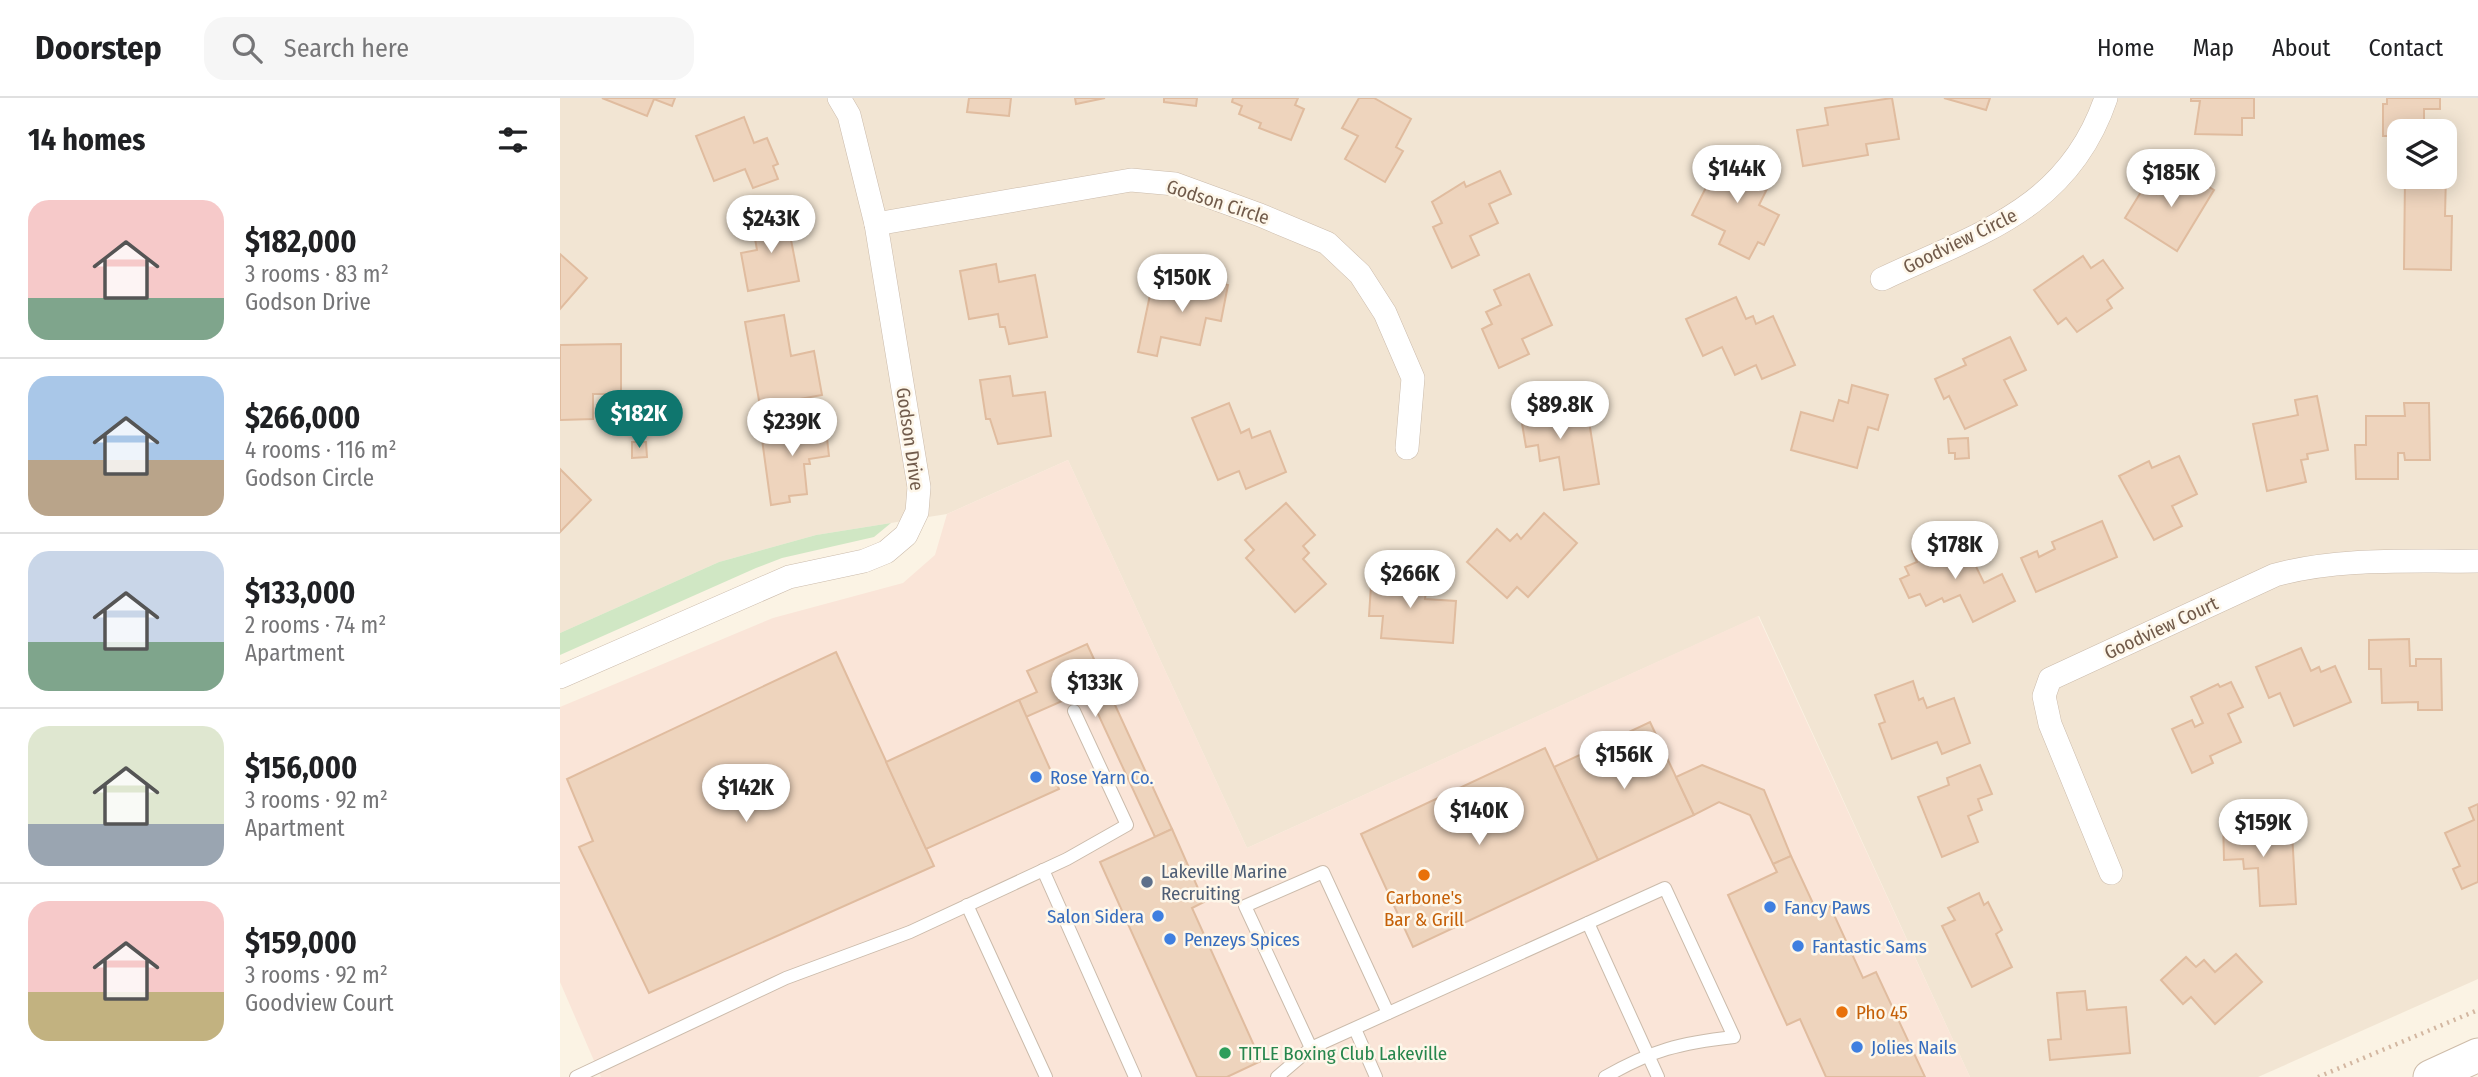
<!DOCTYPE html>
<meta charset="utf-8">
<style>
body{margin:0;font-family:"Fira Sans Condensed",sans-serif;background:#f6f6f6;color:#202124;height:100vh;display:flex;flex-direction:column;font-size:26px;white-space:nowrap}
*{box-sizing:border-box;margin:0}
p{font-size:23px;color:#757577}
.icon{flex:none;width:38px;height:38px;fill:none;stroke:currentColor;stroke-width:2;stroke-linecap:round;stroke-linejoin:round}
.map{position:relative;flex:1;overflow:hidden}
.panel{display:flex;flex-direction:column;background:#fff;width:560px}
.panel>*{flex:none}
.controls{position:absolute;left:1827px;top:21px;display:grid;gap:14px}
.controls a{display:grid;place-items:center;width:70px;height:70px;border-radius:14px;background:#fff;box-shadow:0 4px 18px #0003;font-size:35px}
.price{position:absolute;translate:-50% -60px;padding:0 16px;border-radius:24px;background:#fff;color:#222;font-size:23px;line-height:46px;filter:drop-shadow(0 2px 4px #0008)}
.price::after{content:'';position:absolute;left:50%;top:42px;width:21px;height:16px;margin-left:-10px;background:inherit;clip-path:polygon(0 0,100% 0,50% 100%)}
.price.current{background:#0f766e;color:#fff}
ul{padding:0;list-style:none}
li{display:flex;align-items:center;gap:21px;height:175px;padding:0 28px}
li+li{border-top:2px solid #e0e0e0}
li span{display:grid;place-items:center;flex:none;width:196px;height:140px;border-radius:21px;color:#555}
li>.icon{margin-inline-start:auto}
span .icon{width:84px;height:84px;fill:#fffc;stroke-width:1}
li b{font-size:30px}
h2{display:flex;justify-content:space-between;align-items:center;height:84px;padding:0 28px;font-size:30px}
header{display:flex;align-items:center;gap:42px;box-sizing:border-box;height:98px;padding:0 35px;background:#fff;border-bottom:2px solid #e0e0e0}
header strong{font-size:33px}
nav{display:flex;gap:38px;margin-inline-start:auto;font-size:24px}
.search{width:490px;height:63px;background:#f6f6f6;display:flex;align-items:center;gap:18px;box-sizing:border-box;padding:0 24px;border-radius:21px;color:#757577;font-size:26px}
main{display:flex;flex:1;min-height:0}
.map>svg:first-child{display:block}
.residential{fill:#f2e5d3;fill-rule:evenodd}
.commercial{fill:#fae5d8}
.green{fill:#d0e7c4}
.building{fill:#eed4bd;stroke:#e0bc9f;stroke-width:2}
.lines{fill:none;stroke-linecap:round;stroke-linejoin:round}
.lane-casing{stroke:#cbbbab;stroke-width:14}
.street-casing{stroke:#cbbbab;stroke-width:24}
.secondary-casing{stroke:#cebca9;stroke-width:35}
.path{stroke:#d3b7a1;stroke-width:4.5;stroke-dasharray:2 5;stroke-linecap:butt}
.lane{stroke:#fff;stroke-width:12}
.street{stroke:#fff;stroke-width:23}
.secondary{stroke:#fff;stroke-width:33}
.shop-dot{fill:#3f7fe0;stroke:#fef7ea;stroke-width:2.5}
.food-dot{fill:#e8710a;stroke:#fef7ea;stroke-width:2.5}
.service-dot{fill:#5c6f8a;stroke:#fef7ea;stroke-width:2.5}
.leisure-dot{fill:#2e9e5b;stroke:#fef7ea;stroke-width:2.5}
.labels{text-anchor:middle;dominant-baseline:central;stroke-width:5;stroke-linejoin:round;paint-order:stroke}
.street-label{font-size:19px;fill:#715b4b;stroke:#fef7ea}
.shop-label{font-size:19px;fill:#366cbe;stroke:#fef7ea;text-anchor:start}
.service-label{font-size:19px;fill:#4e5e75;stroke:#fef7ea;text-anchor:start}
.food-label{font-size:19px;fill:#c56008;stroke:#fef7ea}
.leisure-label{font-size:19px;fill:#27864d;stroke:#fef7ea;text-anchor:start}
</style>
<header>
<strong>Doorstep</strong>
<div class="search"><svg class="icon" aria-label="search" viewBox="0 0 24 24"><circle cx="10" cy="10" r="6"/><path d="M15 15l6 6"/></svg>Search here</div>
<nav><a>Home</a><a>Map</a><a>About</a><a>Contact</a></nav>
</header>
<main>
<section class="panel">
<h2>14 homes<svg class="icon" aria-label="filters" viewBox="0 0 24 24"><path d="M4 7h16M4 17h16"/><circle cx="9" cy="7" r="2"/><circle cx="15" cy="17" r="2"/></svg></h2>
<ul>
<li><span style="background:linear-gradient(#f6c9c9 70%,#7fa58c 0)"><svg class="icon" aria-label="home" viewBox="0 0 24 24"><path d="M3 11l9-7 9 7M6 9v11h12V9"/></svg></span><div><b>$182,000</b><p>3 rooms · 83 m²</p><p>Godson Drive</p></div></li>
<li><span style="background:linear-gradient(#a9c7e8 60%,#b9a48a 0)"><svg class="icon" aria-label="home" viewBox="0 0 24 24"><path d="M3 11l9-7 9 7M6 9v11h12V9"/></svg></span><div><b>$266,000</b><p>4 rooms · 116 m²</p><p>Godson Circle</p></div></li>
<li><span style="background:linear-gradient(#c9d6e8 65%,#7fa58c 0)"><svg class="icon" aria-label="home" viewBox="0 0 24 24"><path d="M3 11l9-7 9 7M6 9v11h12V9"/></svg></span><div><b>$133,000</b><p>2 rooms · 74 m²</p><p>Apartment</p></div></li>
<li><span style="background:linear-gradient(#dfe7d0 70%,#9aa5b1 0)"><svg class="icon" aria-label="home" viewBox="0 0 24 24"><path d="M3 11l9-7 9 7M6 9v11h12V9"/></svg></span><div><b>$156,000</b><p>3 rooms · 92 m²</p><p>Apartment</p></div></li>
<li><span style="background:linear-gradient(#f6c9c9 65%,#c2b280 0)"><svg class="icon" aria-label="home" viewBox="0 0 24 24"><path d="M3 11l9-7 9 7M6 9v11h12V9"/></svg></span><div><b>$159,000</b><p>3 rooms · 92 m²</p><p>Goodview Court</p></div></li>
</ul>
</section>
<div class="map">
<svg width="1918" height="979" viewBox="0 0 1918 979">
<rect width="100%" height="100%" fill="#fbf3e4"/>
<path class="residential" d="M0,0H1918V881L1698,979H1410L1199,518L687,750L508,362L387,416L256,437L159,464L0,535ZM1839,33H1885V79H1839Z"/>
<path class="commercial" d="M508,362L687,750L1198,518L1410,979H41L0,884V609L213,520L343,485L375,457L387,416Z"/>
<path class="green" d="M331,425L314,439L222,460L196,470L0,557V535L159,464L256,437Z"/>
<g class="building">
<path d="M42,0H115L112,8L94,1L87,18Z"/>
<path d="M409,0H451L449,18L407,14Z"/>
<path d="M515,0H545L516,6Z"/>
<path d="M604,0H637L636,8L604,4Z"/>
<path d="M673,0H738L735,7L744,11L731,42L699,30L701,25L679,16L682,8L672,4Z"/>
<path d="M799,0H814L851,21L836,49L843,53L825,84L785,61L798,38L782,30Z"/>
<path d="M1332,0L1339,41L1306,46L1308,57L1243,68L1237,32L1268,27L1265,10Z"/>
<path d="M1384,0H1430L1426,12Z"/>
<path d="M1631,0H1694V20H1682V37L1635,36L1640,3H1631Z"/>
<path d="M1827,0H1880V11H1864V33H1839V38H1823V6H1827Z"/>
<path d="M184,19L194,45L207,40L218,66L213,68L218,81L193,90L185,71L154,83L136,38Z"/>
<path d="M1164,54L1213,79L1199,107L1219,117L1204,147L1198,144L1189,161L1159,146L1165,133L1132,117Z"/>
<path d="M1619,70L1654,92L1617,153L1565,120L1584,89L1596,96L1604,81L1610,85Z"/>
<path d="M940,73L951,96L929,106L938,125L910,138L919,157L892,170L873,129L882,125L872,104L904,84L906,89Z"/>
<path d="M1886,76L1885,118H1892L1891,172L1844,171L1845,79H1885Z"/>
<path d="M226,116L239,183L188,193L181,155L197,152L192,123Z"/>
<path d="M0,156L27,180L0,211Z"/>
<path d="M1523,158L1531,170L1543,162L1563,190L1547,202L1552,210L1517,234L1506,220L1498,226L1474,192Z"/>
<path d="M436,166L439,184L475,177L487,239L449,246L445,229H440L438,216L409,221L400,173Z"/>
<path d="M969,176L992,227L962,241L969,256L939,270L922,231L932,226L926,214L941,207L934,192Z"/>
<path d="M625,179L668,187L661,223L646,220L640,247L601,239L597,258L578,254L590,197L606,200L608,187L623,190Z"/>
<path d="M1176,199L1186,221L1193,218L1196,226L1213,218L1235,267L1202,281L1196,267L1175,277L1162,249L1143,258L1126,221Z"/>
<path d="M224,217L231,258L254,253L262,297L200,308L185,224Z"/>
<path d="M1450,239L1466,272L1444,282L1457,307L1405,331L1389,298L1384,301L1375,281L1406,267L1403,261Z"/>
<path d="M61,246V296H33V321L0,322V247Z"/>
<path d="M450,278L453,298L485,294L491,338L438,346L430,321H426L420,282Z"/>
<path d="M1292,287L1328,297L1318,332L1308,329L1297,370L1231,352L1241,314L1273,323L1279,302L1288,305Z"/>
<path d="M991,296L995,323L1028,317L1039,386L1004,392L999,359L980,363L978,347L966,349L958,302Z"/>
<path d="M1757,298L1768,352L1747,356L1748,361L1741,362L1746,384L1707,393L1693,326L1738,317L1735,302Z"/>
<path d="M669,305L681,335L689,331L692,340L710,333L726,374L686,391L679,373L658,382L632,320Z"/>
<path d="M1844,305H1869L1870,362H1845L1844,355H1838V381H1796L1795,347H1806V318H1845Z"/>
<path d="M265,322L269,358L249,361L250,366H244L247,396L229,398L230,404L211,407L201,334L245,328V324Z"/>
<path d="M1408,340L1409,360L1395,361V355H1389L1388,341Z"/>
<path d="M72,344H86L87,359L72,360Z"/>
<path d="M1619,358L1637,396L1612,408L1622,428L1594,442L1559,378L1589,363L1592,370Z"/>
<path d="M0,371L31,402L0,434Z"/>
<path d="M726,405L755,437L743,448L749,455L743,461L766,486L735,514L686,460L694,452L685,442Z"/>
<path d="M984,415L1017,445L968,499L957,489L947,500L907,464L937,431L950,443L957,436L961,441Z"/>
<path d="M1542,423L1557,459L1476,494L1461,460L1477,453L1479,459L1495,451L1492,444Z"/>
<path d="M1373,443L1380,458L1405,446L1424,485L1442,476L1455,503L1413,524L1400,497L1384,504L1382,500L1366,508L1360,496L1349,500L1340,481L1349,477L1345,469L1357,464L1352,453Z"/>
<path d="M812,472L857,476L856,493L866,494L865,501L896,503L893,545L821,540L823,518H809Z"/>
<path d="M1849,541L1850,568H1856V561H1881L1882,612H1858V604L1822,605L1821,571H1809V542Z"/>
<path d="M527,546L612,731L595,739L527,592L466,619L459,602L477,594L467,573Z"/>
<path d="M1741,550L1751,573L1759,569L1761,574L1775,568L1791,604L1734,628L1720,595L1709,600L1696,569Z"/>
<path d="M276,554L374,768L89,895L19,749L33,743L7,681Z"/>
<path d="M1353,583L1359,602L1363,600L1367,610L1394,600L1410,645L1382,656L1377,644L1332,661L1319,626L1325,624L1315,597Z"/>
<path d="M1671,584L1683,609L1668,616L1681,644L1650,658L1653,665L1632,675L1612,631L1632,622L1635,629L1643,625L1631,599L1658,586L1660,589Z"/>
<path d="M459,602L499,691L366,751L326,664Z"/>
<path d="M1090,624L1134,717L1038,762L994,669Z"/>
<path d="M985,650L1038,762L853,849L801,736Z"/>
<path d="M1142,667L1204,692L1231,758L1213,766L1190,717L1159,704L1134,717L1116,679Z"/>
<path d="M1420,667L1432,696L1418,701L1422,712L1408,718L1418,744L1382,759L1358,699L1389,687L1387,680Z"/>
<path d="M1918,706V784L1902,791L1893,771L1900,768L1885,735L1914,722L1909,710Z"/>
<path d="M1697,720V735L1732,734L1736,806L1700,808L1698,770L1684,771L1683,761L1664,762L1663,722Z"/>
<path d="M612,731L644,804L632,810L701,963L667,979H637L540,764Z"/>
<path d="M1231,758L1257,814L1270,808L1303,880L1316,874L1365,979H1266L1240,921L1227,927L1168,797L1217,774L1213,766Z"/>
<path d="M1419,795L1424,807L1428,804L1442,832L1436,836L1452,869L1412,889L1382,828L1395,822L1388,810Z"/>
<path d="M1676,856L1702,884L1655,926L1631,899L1623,906L1601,882L1626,859L1636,869L1644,862L1655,874Z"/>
<path d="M1525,893L1527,912L1566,909L1570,955L1490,962L1488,942L1501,941L1497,895Z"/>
</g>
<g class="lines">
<g class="lane-casing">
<g id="lane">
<path d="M483,772L575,979"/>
<path d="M407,807L486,979"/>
<path d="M1028,825L1098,979"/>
<path d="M795,931L816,979"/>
<path d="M751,950L685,808L763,774L828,915"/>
<path d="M16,979L226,880L350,834L507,761L567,727L514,613"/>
<path d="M717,979L751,950L1105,790L1174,939C1120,945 1092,952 1045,979"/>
</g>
</g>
<g class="street-casing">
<g id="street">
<path d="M316,126L571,82L615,86L700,117L767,145L800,176L825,215L853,280L847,350"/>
<path d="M1322,181C1419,135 1508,112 1546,0"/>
<path d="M0,579L229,479L304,463L326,454L346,437L357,414L359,389L316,126L289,17L279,0"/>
<path d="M1551,775L1490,626L1484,598L1490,581L1715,477C1781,459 1851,464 1918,463"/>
</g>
</g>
<g class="secondary-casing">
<path id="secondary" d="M1870,979L1918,957"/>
</g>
<path class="path" d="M1758,979L1918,912"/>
<use href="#lane" class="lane"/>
<use href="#street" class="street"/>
<use href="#secondary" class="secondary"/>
</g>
<g class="shop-dot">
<circle cx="476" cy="679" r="7"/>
<circle cx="1210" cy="809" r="7"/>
<circle cx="598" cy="818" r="7"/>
<circle cx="610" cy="841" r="7"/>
<circle cx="1238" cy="848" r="7"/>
<circle cx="1297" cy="949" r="7"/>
</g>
<g class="food-dot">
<circle cx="864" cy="777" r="7"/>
<circle cx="1282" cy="914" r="7"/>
</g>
<circle class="service-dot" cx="587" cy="784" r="7"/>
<circle class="leisure-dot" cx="665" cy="955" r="7"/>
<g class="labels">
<g class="street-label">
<text transform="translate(658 104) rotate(18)">Godson Circle</text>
<text transform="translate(1400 143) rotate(-26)">Goodview Circle</text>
<text transform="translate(350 341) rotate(82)">Godson Drive</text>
<text transform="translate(1601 530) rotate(-25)">Goodview Court</text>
</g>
<g class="shop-label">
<text x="490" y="679">Rose Yarn Co.</text>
<text x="1224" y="809">Fancy Paws</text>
<text x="584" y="818" text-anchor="end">Salon Sidera</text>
<text x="624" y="841">Penzeys Spices</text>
<text x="1252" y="848">Fantastic Sams</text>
<text x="1311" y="949">Jolies Nails</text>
</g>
<g class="service-label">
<text x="601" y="773">Lakeville Marine<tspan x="601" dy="22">Recruiting</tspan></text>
</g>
<g class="food-label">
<text x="864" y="799">Carbone's<tspan x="864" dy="22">Bar &amp; Grill</tspan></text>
<text x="1296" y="914" text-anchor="start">Pho 45</text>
</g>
<g class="leisure-label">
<text x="679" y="955">TITLE Boxing Club Lakeville</text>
</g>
</g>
</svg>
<div class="controls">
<a><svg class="icon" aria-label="layers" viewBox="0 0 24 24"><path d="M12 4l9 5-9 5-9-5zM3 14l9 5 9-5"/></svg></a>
</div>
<b class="price" style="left:1177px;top:107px">$144K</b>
<b class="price" style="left:1611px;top:111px">$185K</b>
<b class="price" style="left:211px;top:157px">$243K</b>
<b class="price" style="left:622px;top:216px">$150K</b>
<b class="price" style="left:1000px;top:343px">$89.8K</b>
<b class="price current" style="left:79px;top:352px">$182K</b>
<b class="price" style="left:232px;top:360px">$239K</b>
<b class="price" style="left:1395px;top:483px">$178K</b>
<b class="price" style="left:850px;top:512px">$266K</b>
<b class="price" style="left:535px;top:621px">$133K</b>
<b class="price" style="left:1064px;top:693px">$156K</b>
<b class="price" style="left:186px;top:726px">$142K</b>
<b class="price" style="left:919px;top:749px">$140K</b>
<b class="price" style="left:1703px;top:761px">$159K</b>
</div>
</main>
